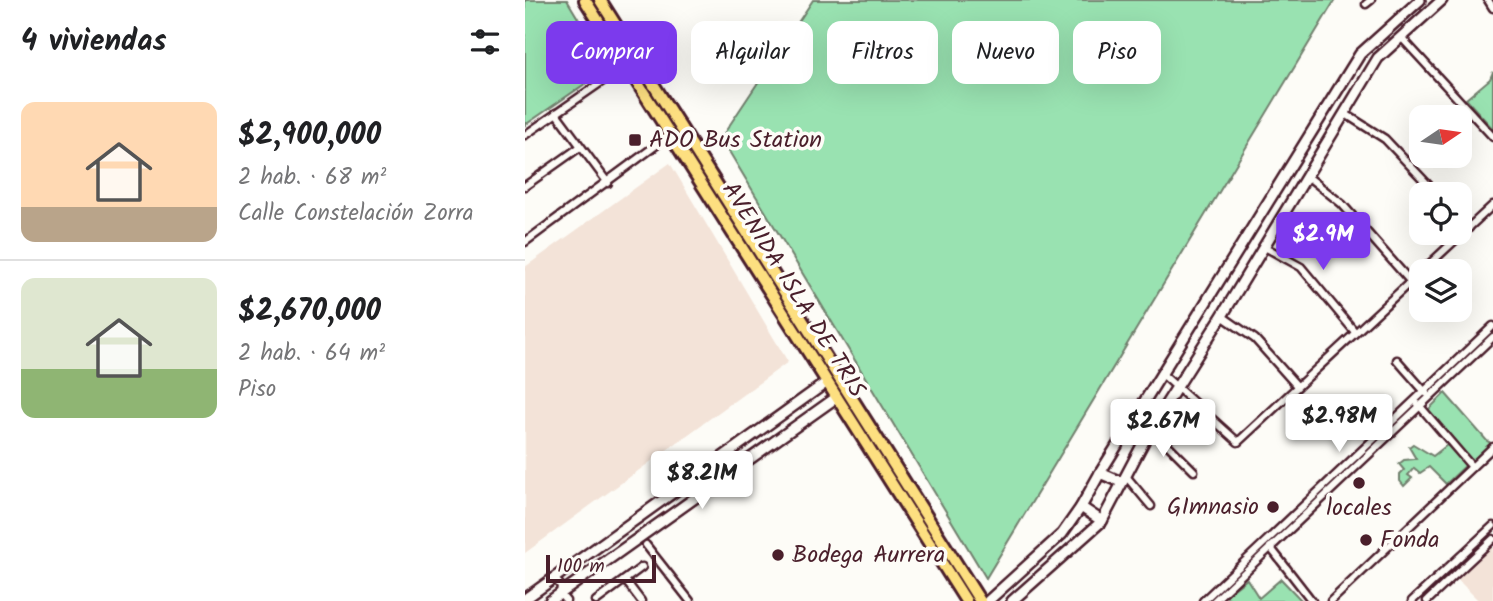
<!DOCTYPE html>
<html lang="es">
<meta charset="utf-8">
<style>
body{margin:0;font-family:Kalam,sans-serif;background:#f6f6f6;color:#202124;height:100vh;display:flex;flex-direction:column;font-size:26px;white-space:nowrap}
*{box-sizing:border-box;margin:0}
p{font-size:23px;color:#757577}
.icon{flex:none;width:38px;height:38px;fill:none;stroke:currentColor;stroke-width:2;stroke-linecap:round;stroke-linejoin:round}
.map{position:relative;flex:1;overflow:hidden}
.sheet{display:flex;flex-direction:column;background:#fff;width:525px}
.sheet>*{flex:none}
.banner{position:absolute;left:21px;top:21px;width:665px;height:63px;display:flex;gap:14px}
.needle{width:46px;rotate:77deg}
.tools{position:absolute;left:884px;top:105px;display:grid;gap:14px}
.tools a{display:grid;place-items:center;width:63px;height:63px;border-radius:14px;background:#fff;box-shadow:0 7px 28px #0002;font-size:35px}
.scale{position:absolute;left:21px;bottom:18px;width:110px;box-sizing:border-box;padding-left:7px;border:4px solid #4a1f2b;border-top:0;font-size:19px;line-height:24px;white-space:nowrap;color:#4a1f2b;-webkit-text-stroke:5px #fdfcf7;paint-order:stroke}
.price{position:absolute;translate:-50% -60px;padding:0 16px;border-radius:7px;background:#fff;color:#222;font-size:23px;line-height:46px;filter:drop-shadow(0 2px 4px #0008)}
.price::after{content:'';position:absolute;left:50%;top:42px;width:21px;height:16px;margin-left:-10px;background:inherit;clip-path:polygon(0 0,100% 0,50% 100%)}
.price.current{background:#7c3aed;color:#fff}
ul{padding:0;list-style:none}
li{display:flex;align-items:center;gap:21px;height:175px;padding:0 21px}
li+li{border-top:2px solid #e0e0e0}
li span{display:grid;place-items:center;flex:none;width:196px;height:140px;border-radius:14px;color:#555}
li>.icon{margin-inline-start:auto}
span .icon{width:84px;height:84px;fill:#fffc;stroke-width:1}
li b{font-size:30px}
h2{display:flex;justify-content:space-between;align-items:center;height:84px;padding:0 21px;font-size:30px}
.chip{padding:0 24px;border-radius:14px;background:#fff;box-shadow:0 7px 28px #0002;font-size:24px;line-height:63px}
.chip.current{background:#7c3aed;color:#fff}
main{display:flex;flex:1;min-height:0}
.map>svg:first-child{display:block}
.built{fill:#f3e3d8}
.green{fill:#99e2b1;stroke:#72806e;stroke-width:2}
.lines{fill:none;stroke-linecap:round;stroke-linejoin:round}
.street-casing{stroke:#4a1f2b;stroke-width:11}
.secondary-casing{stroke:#4a1f2b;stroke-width:14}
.primary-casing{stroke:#4a1f2b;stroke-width:16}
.street{stroke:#fdfcf7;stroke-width:6}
.secondary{stroke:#fdfcf7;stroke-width:9}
.primary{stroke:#fddf80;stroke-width:10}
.poi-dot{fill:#4a1f2b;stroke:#fdfcf7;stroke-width:2.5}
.labels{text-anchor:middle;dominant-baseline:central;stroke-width:7;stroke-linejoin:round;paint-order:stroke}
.poi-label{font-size:24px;fill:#4a1f2b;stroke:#fdfcf7;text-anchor:start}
.street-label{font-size:24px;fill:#4a1f2b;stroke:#fdfcf7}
</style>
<main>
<section class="sheet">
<h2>4 viviendas<svg class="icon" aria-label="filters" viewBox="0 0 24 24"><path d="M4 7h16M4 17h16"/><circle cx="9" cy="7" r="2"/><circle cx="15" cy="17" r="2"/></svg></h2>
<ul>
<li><span style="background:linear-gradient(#ffd9b3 75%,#b9a48a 0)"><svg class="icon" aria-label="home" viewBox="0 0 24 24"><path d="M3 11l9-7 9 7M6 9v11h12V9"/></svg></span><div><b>$2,900,000</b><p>2 hab. · 68 m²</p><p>Calle Constelación Zorra</p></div></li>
<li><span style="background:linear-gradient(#dfe7d0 65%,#8fb573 0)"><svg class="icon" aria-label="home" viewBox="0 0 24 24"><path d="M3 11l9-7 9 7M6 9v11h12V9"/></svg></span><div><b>$2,670,000</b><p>2 hab. · 64 m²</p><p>Piso</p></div></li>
</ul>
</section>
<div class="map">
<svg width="968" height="601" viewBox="0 0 968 601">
<rect width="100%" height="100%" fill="#fdfcf7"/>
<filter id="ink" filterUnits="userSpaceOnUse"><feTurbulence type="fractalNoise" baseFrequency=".0143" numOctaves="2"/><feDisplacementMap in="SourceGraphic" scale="14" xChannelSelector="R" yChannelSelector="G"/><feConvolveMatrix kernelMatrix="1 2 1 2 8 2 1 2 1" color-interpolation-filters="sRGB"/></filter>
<g filter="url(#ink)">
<g class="built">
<path d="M145,163L263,362L0,553V267Z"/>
<path d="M968,545V601H954L931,578Z"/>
</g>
<g class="green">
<path d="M0,0H42L83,68L0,125Z"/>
<path d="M288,0H810L461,578L196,138Z"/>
<path d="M968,72V129L941,99L965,79Z"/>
<path d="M920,393L962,441L968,444L947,466L900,413Z"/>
<path d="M888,444L908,456L922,445L941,465L921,484L904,467L895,473L889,468L883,475L887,478L879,486L875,481V474L879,470L874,464L879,460L891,459L884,447Z"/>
<path d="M722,579L734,598L756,579L777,601H709L700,596Z"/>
</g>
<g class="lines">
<g class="street-casing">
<g id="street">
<path d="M963,0L968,8"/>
<path d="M841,4L846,0"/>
<path d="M876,37L968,137"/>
<path d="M31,113L83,183"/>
<path d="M819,113L860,139L912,194"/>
<path d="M0,135L101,65"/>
<path d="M782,176L817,204L885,281"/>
<path d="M0,186L55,147"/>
<path d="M934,218L944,228"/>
<path d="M0,242L145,135"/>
<path d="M738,246L776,267L830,332"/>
<path d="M697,316L730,339L772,386"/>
<path d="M872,360L901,393"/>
<path d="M636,373L713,442L968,205"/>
<path d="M893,404L947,467"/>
<path d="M626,428L669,471"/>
<path d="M600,475L626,506"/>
<path d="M121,545L165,601"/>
<path d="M745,547L787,601"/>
<path d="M29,578L36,586L35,594L41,601"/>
<path d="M100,580L116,601"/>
<path d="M71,601L117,567"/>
<path d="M678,601L968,326"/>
<path d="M689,601L968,337"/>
<path d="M806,601L968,447"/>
<path d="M887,601L968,526"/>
<path d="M902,601L968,539"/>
</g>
</g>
<g class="secondary-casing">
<g id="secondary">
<path d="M575,473L596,482"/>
<path d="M556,507L577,521"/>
<path d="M0,599L302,382"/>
<path d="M25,601L312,397"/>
<path d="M463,601L537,534L556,507L575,473L835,54L895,0"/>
<path d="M487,601L577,521L626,428L697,316L853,58L917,0"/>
</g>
</g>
<g class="primary-casing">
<g id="primary">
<path d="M60,0L441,601"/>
<path d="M75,0L455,601"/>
</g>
</g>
<use href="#street" class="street"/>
<use href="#secondary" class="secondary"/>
<use href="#primary" class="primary"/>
</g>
</g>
<g class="poi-dot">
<rect x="103" y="133" width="14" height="14" rx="3.5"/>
<circle cx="834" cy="483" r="7"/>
<circle cx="748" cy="507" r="7"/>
<circle cx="841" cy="540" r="7"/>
<circle cx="253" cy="555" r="7"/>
</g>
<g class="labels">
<g class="poi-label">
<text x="124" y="140">ADO Bus Station</text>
<text x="734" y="507" text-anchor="end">GImnasio</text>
<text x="834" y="508" text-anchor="middle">locales</text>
<text x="855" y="540">Fonda</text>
<text x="267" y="555">Bodega Aurrera</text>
</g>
<g class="street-label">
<text transform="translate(268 290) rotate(58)">AVENIDA ISLA DE TRIS</text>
</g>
</g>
</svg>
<div class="tools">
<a><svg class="needle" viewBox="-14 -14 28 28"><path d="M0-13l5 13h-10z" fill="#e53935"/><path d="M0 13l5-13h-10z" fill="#757577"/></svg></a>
<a><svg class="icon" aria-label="locate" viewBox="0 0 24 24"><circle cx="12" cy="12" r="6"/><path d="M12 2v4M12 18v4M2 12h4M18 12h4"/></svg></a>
<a><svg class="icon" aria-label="layers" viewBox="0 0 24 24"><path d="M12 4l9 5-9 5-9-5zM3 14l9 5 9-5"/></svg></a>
</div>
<div class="scale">100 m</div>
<b class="price current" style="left:798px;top:272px">$2.9M</b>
<b class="price" style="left:814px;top:454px">$2.98M</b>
<b class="price" style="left:638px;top:459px">$2.67M</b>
<b class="price" style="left:177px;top:511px">$8.21M</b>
<div class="banner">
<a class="chip current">Comprar</a>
<a class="chip">Alquilar</a>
<a class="chip">Filtros</a>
<a class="chip">Nuevo</a>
<a class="chip">Piso</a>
</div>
</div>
</main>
